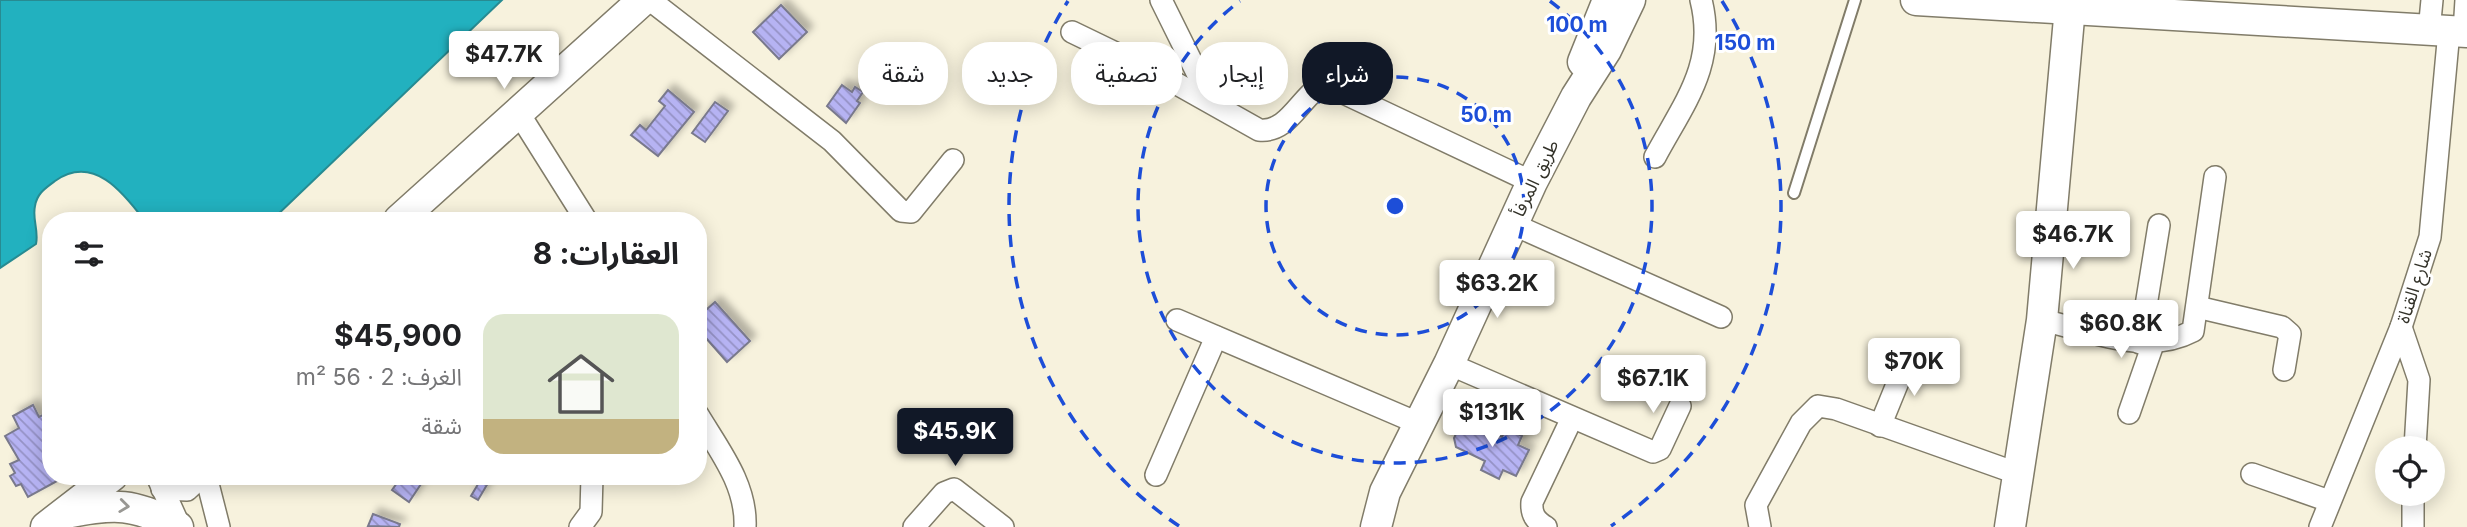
<!DOCTYPE html>
<html lang="ar">
<meta charset="utf-8">
<style>
body{margin:0;font-family:Inter,"Noto Sans Arabic",sans-serif;background:#f6f6f6;color:#202124;direction:rtl;height:100vh;display:flex;flex-direction:column;font-size:26px;white-space:nowrap}
*{box-sizing:border-box;margin:0}
p{font-size:23px;color:#757577}
.icon{flex:none;width:38px;height:38px;fill:none;stroke:currentColor;stroke-width:2;stroke-linecap:round;stroke-linejoin:round}
.map{position:relative;flex:1;overflow:hidden;direction:ltr}
.side{position:absolute;left:42px;top:212px;width:665px;height:273px;display:flex;flex-direction:column;background:#fff;border-radius:28px;box-shadow:0 4px 18px #0003;direction:rtl}
.side>*{flex:none}
.guide{position:absolute;left:728px;top:42px;width:665px;height:63px;direction:rtl;display:flex;gap:14px}
.tools{position:absolute;left:2375px;top:436px;display:grid;gap:14px}
.tools a{display:grid;place-items:center;width:70px;height:70px;border-radius:50%;background:#fff;box-shadow:0 4px 18px #0003;font-size:35px}
.price{position:absolute;translate:-50% -60px;padding:0 16px;border-radius:7px;background:#fff;color:#222;font-size:23px;line-height:46px;filter:drop-shadow(0 2px 4px #0008)}
.price::after{content:'';position:absolute;left:50%;top:42px;width:21px;height:16px;margin-left:-10px;background:inherit;clip-path:polygon(0 0,100% 0,50% 100%)}
.price.selected{background:#111827;color:#fff}
ul{padding:0;list-style:none}
li{display:flex;align-items:center;gap:21px;height:175px;padding:0 28px}
li span{display:grid;place-items:center;flex:none;width:196px;height:140px;border-radius:21px;color:#555}
li>.icon{margin-inline-start:auto}
span .icon{width:84px;height:84px;fill:#fffc;stroke-width:1}
li b{font-size:30px}
h2{display:flex;justify-content:space-between;align-items:center;height:84px;padding:0 28px;font-size:30px}
.tag{padding:0 24px;border-radius:28px;background:#fff;box-shadow:0 4px 18px #0003;font-size:24px;line-height:63px}
.tag.selected{background:#111827;color:#fff}
.map>svg:first-child{display:block}
.water{fill:#22b1bf;stroke:#278b92;stroke-width:2}
.building{fill:url(#building-back-hatch);stroke:#79798c;stroke-width:2;filter:url(#shadow)}
.lines{fill:none;stroke-linecap:round;stroke-linejoin:round}
.lane-casing{stroke:#817c69;stroke-width:14}
.street-casing{stroke:#817c69;stroke-width:24}
.secondary-casing{stroke:#817c69;stroke-width:33}
.lane{stroke:#fff;stroke-width:10}
.street{stroke:#fff;stroke-width:21}
.secondary{stroke:#fff;stroke-width:30}
.oneway{stroke:#999894}
.ring{fill:none;stroke:#1d4ed8;stroke-width:3.5;stroke-dasharray:12 9}
.labels{text-anchor:middle;dominant-baseline:central;stroke-width:6;stroke-linejoin:round;paint-order:stroke}
.street-label{font-size:18px;fill:#333229;stroke:#fff}
.centre{fill:#1d4ed8;stroke:#fff;stroke-width:3.5}
.ring-label{font-size:21px;text-anchor:middle;font-weight:bold;fill:#1d4ed8;stroke:#fff;stroke-width:6;stroke-linejoin:round;paint-order:stroke}
</style>
<div class="map">
<svg width="2467" height="527" viewBox="0 0 2467 527">
<defs>
<pattern id="building-back-hatch" width="6" height="6" patternUnits="userSpaceOnUse" patternTransform="scale(1.75)"><rect width="6" height="6" fill="#b6b3f3"/><path d="M-1 5l2 2M0 0l6 6M5-1l2 2" fill="none" stroke="#9592c5"/></pattern>
<filter id="shadow"><feDropShadow dx="6" dy="-6" stdDeviation="3.5" flood-color="#0004"/></filter>
</defs>
<rect width="100%" height="100%" fill="#f7f2dd"/>
<path class="water" d="M0,0H502L272,220H144C123,192 93,154 55,181C46,188 37,193 35,206C32,219 39,231 36,244L0,268Z"/>
<g class="building">
<path d="M781,5L807,32L779,59L753,32Z"/>
<path d="M842,85L852,92L855,87L863,92L857,101L860,103L846,123L827,106Z"/>
<path d="M668,90L694,112L658,156L631,135L640,125L646,130L665,106L659,101Z"/>
<path d="M715,102L728,111L705,142L692,133Z"/>
<path d="M715,302L750,341L727,362L698,329L702,321L698,317Z"/>
<path d="M33,405L39,417L51,411V476L57,481L28,497L21,484L16,486L10,476L15,473L10,464L19,460L5,436L19,428L13,416Z"/>
<path d="M1467,421L1502,437L1506,428L1522,436L1518,445L1529,450L1516,476L1503,470L1499,479L1481,470L1485,461L1456,447L1454,438L1460,425Z"/>
<path d="M402,476H409L421,484L409,502L392,490Z"/>
<path d="M409,476H427L421,484Z"/>
<path d="M481,479L488,483L478,500L471,496Z"/>
<path d="M373,514L400,524L399,527L368,526Z"/>
</g>
<g class="lines">
<g class="lane-casing">
<path id="lane" d="M1794,193L1855,0"/>
</g>
<g class="street-casing">
<g id="street">
<path d="M650,0L832,141L901,211L911,212L953,160"/>
<path d="M1161,0L1212,103"/>
<path d="M2429,31L2432,0"/>
<path d="M1072,32L1163,76L1259,130C1285,133 1297,105 1315,90L1335,89L1532,182"/>
<path d="M2464,32L2466,0"/>
<path d="M518,112L586,220"/>
<path d="M1655,157C1684,103 1717,64 1701,0"/>
<path d="M1512,224L1721,317"/>
<path d="M2197,307L2282,327L2290,334L2284,370"/>
<path d="M1177,320L1420,424"/>
<path d="M2042,320C2091,331 2146,356 2193,331L2215,177"/>
<path d="M2401,327L2419,380L2415,448"/>
<path d="M2140,343L2159,225"/>
<path d="M1449,364L1653,452L1660,449L1680,406"/>
<path d="M2129,413L2153,344"/>
<path d="M698,415C719,450 747,485 745,527"/>
<path d="M1880,426L1909,355"/>
<path d="M2252,474L2329,501"/>
<path d="M1156,475L1216,337"/>
<path d="M157,476L180,527"/>
<path d="M206,476L219,527"/>
<path d="M162,489L187,490L202,476"/>
<path d="M2413,494V527"/>
<path d="M580,527L591,512L592,476"/>
<path d="M914,527L944,493L954,489L1003,527"/>
<path d="M1546,527C1536,521 1531,515 1532,502L1572,418"/>
<path d="M1760,527L1756,505L1801,423L1818,406L1836,409L2019,474"/>
<path d="M2320,527L2401,327L2430,237L2449,31"/>
</g>
</g>
<g class="secondary-casing">
<g id="secondary">
<path d="M1916,0L2467,32"/>
<path d="M1583,62L1608,0"/>
<path d="M399,220L643,0"/>
<path d="M66,513C114,503 135,503 178,527"/>
<path d="M46,527L112,476"/>
<path d="M1376,527L1385,492L1449,364L1532,182L1576,97L1606,50L1630,0"/>
<path d="M2010,527L2042,320L2070,7"/>
</g>
</g>
<use href="#lane" class="lane"/>
<use href="#street" class="street"/>
<use href="#secondary" class="secondary"/>
</g>
<defs><path id="oneway-chevron" d="M-2-3.5L2.5 0L-2 3.5" fill="none" stroke-width="1.6" stroke-linecap="round" stroke-linejoin="round" transform="scale(1.75)"/></defs>
<use class="oneway" href="#oneway-chevron" transform="translate(124 506) rotate(7)"/>
<g class="ring">
<circle cx="1395" cy="206" r="129"/>
<path d="M1550 1A257 257 0 1 1 1240 1"/>
<path d="M1179 526A386 386 0 0 1 1068 1M1722 1A386 386 0 0 1 1611 526"/>
</g>
<g class="labels">
<g class="street-label">
<text transform="translate(1535 178) rotate(-64)">طريق المرفأ</text>
<text transform="translate(2414 286) rotate(-72)">شارع القناة</text>
</g>
</g>
<circle cx="1395" cy="206" r="10" class="centre"/>
<g class="ring-label">
<text x="1577" y="32">100 m</text>
<text x="1745" y="50">150 m</text>
<text x="1486" y="122">50 m</text>
</g>
</svg>
<div class="tools">
<a><svg class="icon" aria-label="locate" viewBox="0 0 24 24"><circle cx="12" cy="12" r="6"/><path d="M12 2v4M12 18v4M2 12h4M18 12h4"/></svg></a>
</div>
<b class="price" style="left:504px;top:91px">$47.7K</b>
<b class="price" style="left:2073px;top:271px">$46.7K</b>
<b class="price" style="left:1497px;top:320px">$63.2K</b>
<b class="price" style="left:2121px;top:360px">$60.8K</b>
<b class="price" style="left:1914px;top:398px">$70K</b>
<b class="price" style="left:1653px;top:415px">$67.1K</b>
<b class="price" style="left:1492px;top:449px">$131K</b>
<b class="price selected" style="left:955px;top:468px">$45.9K</b>
<div class="guide">
<a class="tag selected">شراء</a>
<a class="tag">إيجار</a>
<a class="tag">تصفية</a>
<a class="tag">جديد</a>
<a class="tag">شقة</a>
</div>
<section class="side">
<h2>العقارات: 8<svg class="icon" aria-label="filters" viewBox="0 0 24 24"><path d="M4 7h16M4 17h16"/><circle cx="9" cy="7" r="2"/><circle cx="15" cy="17" r="2"/></svg></h2>
<ul>
<li><span style="background:linear-gradient(#dfe7d0 75%,#c2b280 0)"><svg class="icon" aria-label="home" viewBox="0 0 24 24"><path d="M3 11l9-7 9 7M6 9v11h12V9"/></svg></span><div><b>$45,900</b><p>الغرف: 2 · 56 m²</p><p>شقة</p></div></li>
</ul>
</section>
</div>
